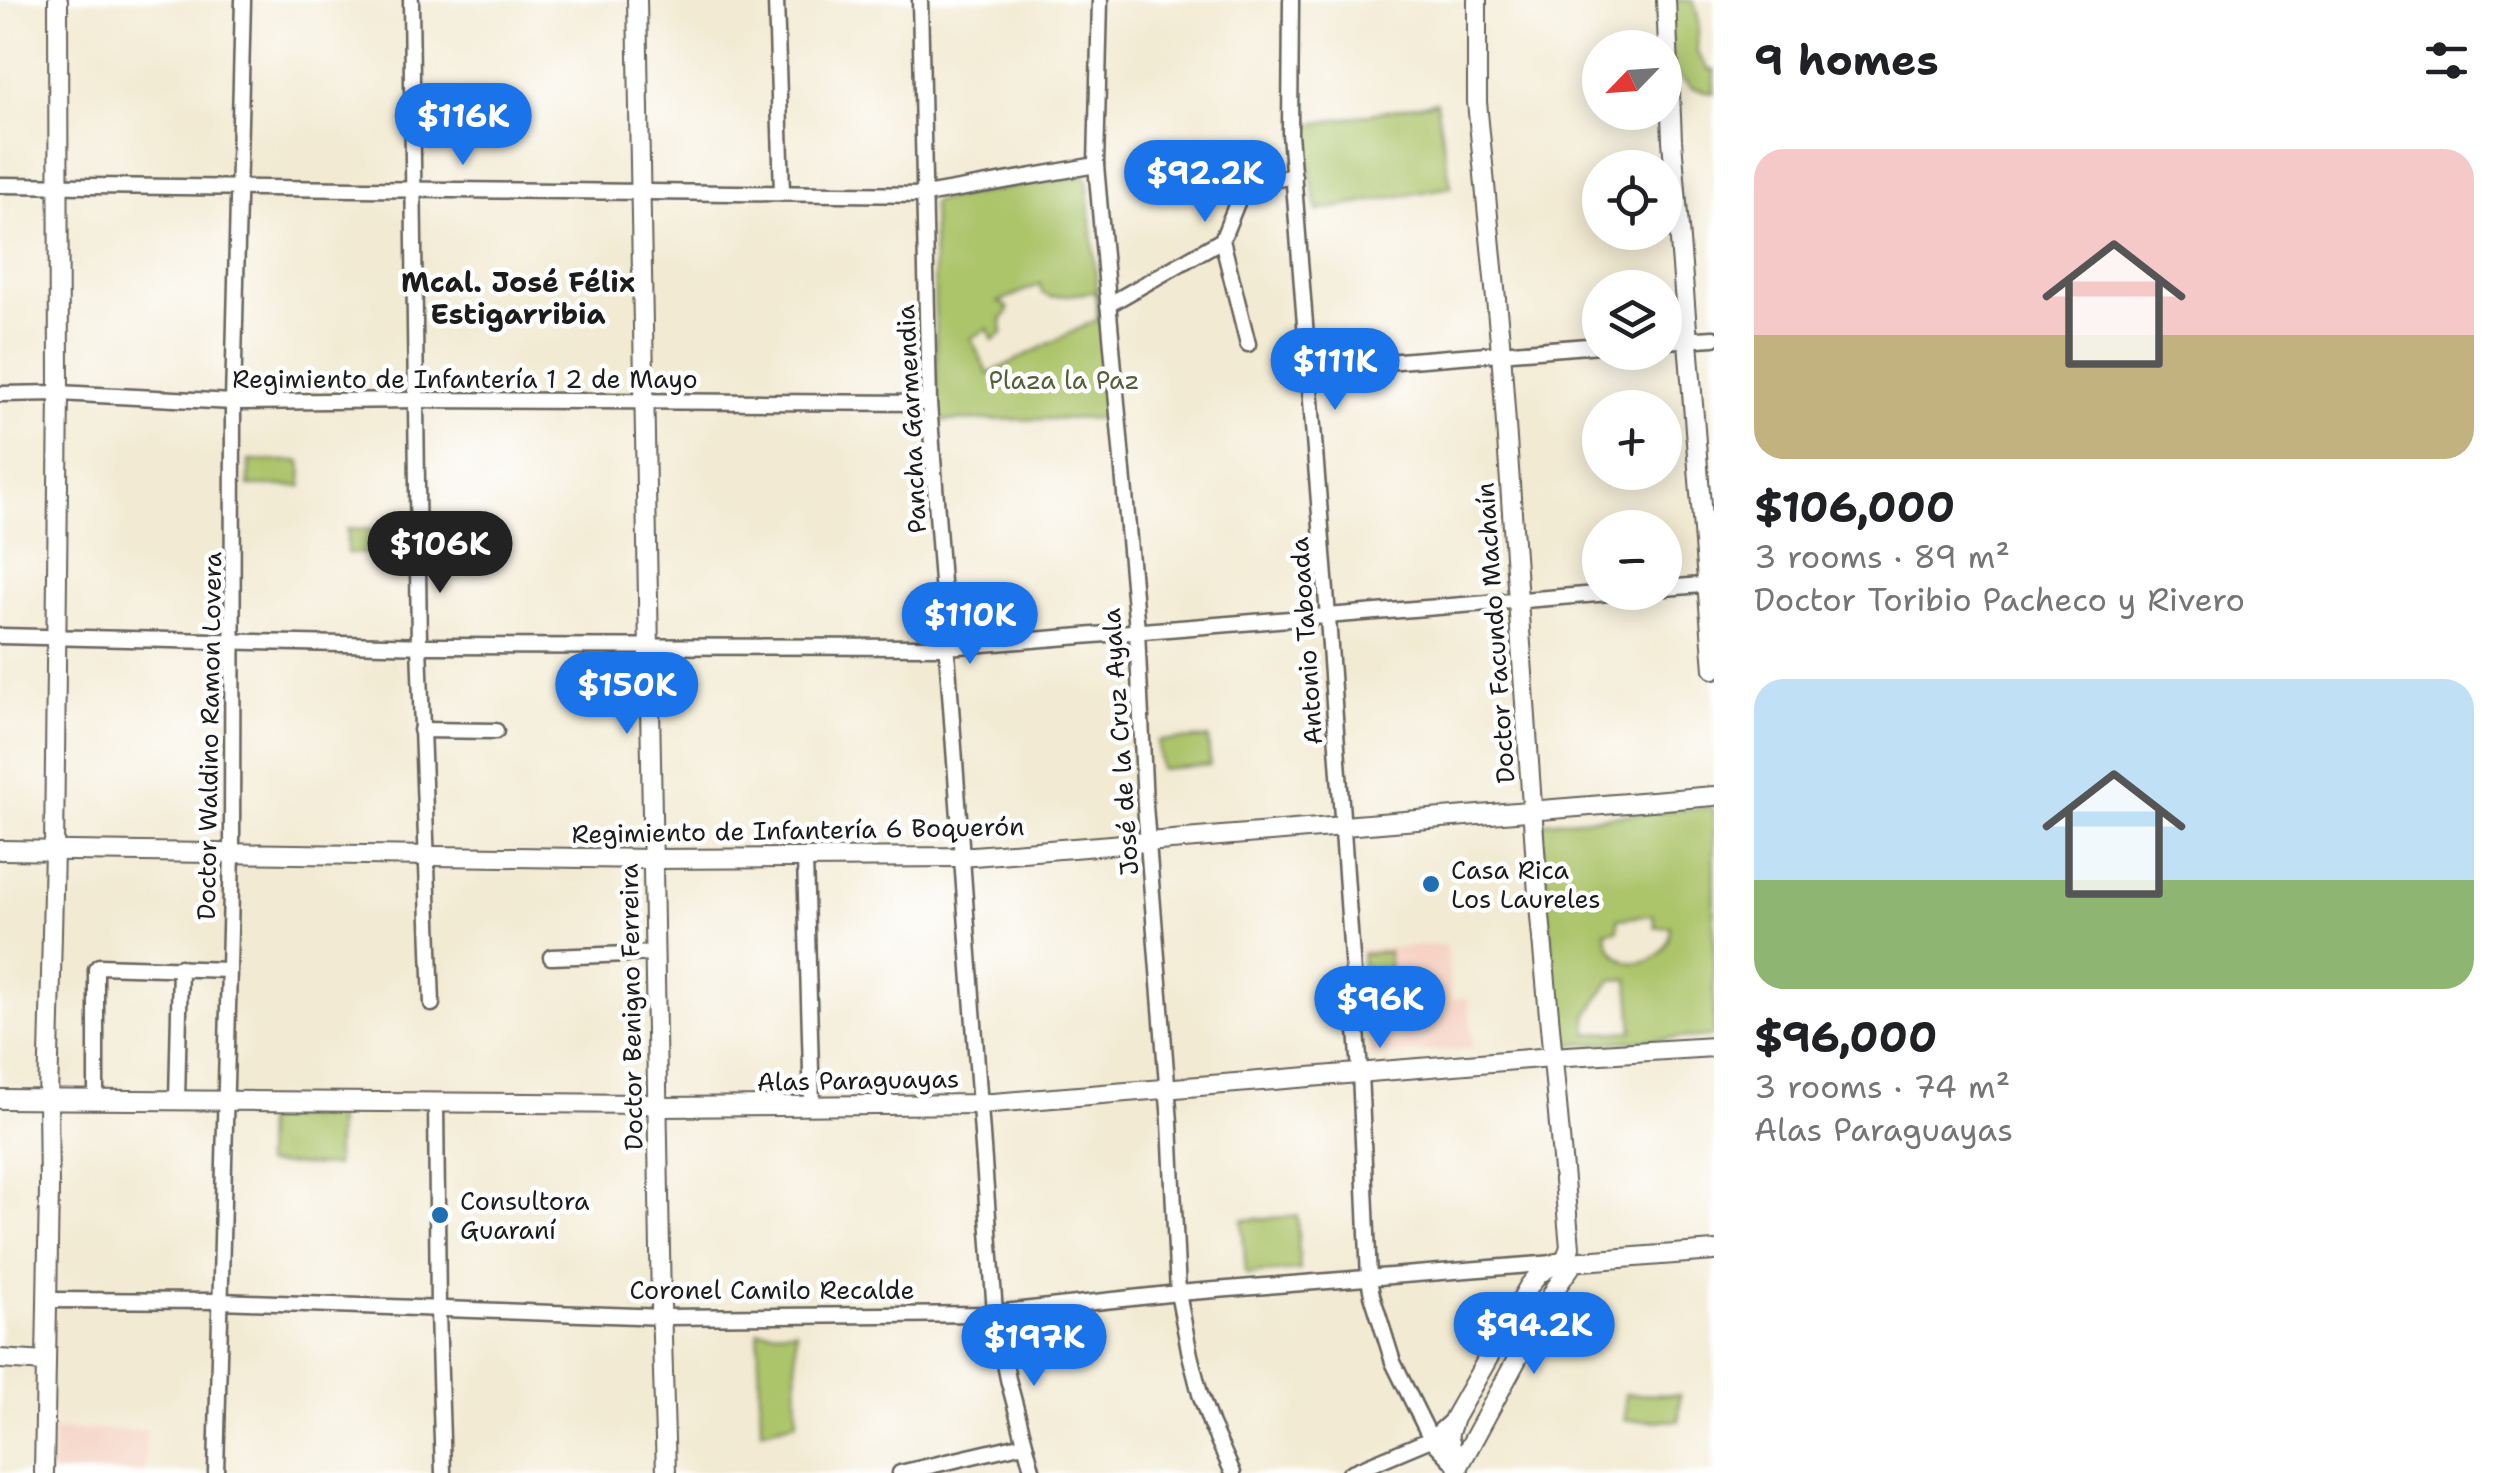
<!DOCTYPE html>
<meta charset="utf-8">
<style>
body{margin:0;font-family:"Shantell Sans",sans-serif;background:#f6f6f6;color:#202124;height:100vh;display:flex;flex-direction:column;font-size:38px;white-space:nowrap}
*{box-sizing:border-box;margin:0}
p{font-size:32px;color:#757577}
.icon{flex:none;width:55px;height:55px;fill:none;stroke:currentColor;stroke-width:2;stroke-linecap:round;stroke-linejoin:round}
.map{position:relative;flex:1;overflow:hidden}
.details{display:flex;flex-direction:column;background:#fff;width:800px}
.details>*{flex:none}
.needle{width:65px;rotate:245deg}
.fabs{position:absolute;left:1582px;top:30px;display:grid;gap:20px}
.fabs a{display:grid;place-items:center;width:100px;height:100px;border-radius:50%;background:#fff;box-shadow:0 5px 25px #0003;font-size:50px}
.price{position:absolute;translate:-50% -85px;padding:0 22px;border-radius:35px;background:#1a73e8;color:#fff;font-size:32px;line-height:65px;filter:drop-shadow(0 2px 5px #0008)}
.price::after{content:'';position:absolute;left:50%;top:60px;width:30px;height:22px;margin-left:-15px;background:inherit;clip-path:polygon(0 0,100% 0,50% 100%)}
.price.on{background:#222;color:#fff}
ul{padding:0;list-style:none}
li{display:grid;align-content:center;gap:20px;height:530px;padding:0 40px}
li span{display:grid;place-items:center;height:310px;border-radius:30px;color:#555}
li>.icon{margin-inline-start:auto}
span .icon{width:180px;height:180px;fill:#fffc;stroke-width:1}
li b{font-size:42px}
h2{display:flex;justify-content:space-between;align-items:center;height:120px;padding:0 40px;font-size:42px}
main{display:flex;flex:1;min-height:0}
.map>svg:first-child{display:block}
.built{fill:#f5d2c2}
.green{fill:#acc46a;stroke:#647043;stroke-width:2.5;fill-rule:evenodd}
.lines{fill:none;stroke-linecap:round;stroke-linejoin:round}
.minor-casing{stroke:#67645c;stroke-width:19}
.tertiary-casing{stroke:#67645c;stroke-width:22}
.secondary-casing{stroke:#67645c;stroke-width:22}
.minor{stroke:#fff;stroke-width:14}
.tertiary{stroke:#fff;stroke-width:18}
.secondary{stroke:#fff;stroke-width:18}
.poi-dot{fill:#1f6fb2;stroke:#fff;stroke-width:4}
.labels{text-anchor:middle;dominant-baseline:central;stroke-width:9;stroke-linejoin:round;paint-order:stroke}
.street-label{font-size:25px;fill:#1c1c1c;stroke:#fff}
.park-label{font-size:25px;fill:#565f3b;stroke:#fff}
.poi-label{font-size:25px;fill:#1c1c1c;stroke:#fff;text-anchor:start}
.neighbourhood-label{font-size:28px;font-weight:bold;fill:#1c1c1c;stroke:#fff}
</style>
<main>
<div class="map">
<svg width="1714" height="1473" viewBox="0 0 1714 1473">
<rect width="100%" height="100%" fill="#fff"/>
<filter id="ink" filterUnits="userSpaceOnUse"><feTurbulence type="fractalNoise" baseFrequency=".01" numOctaves="2"/><feDisplacementMap in="SourceGraphic" scale="20" xChannelSelector="R" yChannelSelector="G"/><feConvolveMatrix kernelMatrix="1 2 1 2 8 2 1 2 1" color-interpolation-filters="sRGB"/></filter>
<filter id="wash" filterUnits="userSpaceOnUse"><feTurbulence type="fractalNoise" baseFrequency=".0048" numOctaves="4" result="noise"/><feDisplacementMap in="SourceGraphic" scale="40" xChannelSelector="R" yChannelSelector="G"/><feGaussianBlur stdDeviation="2.25" result="paint"/><feColorMatrix in="noise" values="0 0 0 0 0 0 0 0 0 0 0 0 0 0 0 0 0 1.4 0 .05"/><feComposite in="paint" operator="in"/></filter>
<g filter="url(#wash)">
<rect width="100%" height="100%" fill="#f2ead2"/>
<g class="built">
<path d="M1446,944L1451,999L1468,998L1473,1048L1369,1056L1360,950Z"/>
<path d="M53,1430L146,1431L145,1473H52Z"/>
</g>
<g class="green">
<path d="M1668,0L1693,1C1702,19 1697,34 1697,53L1709,70L1714,69V93L1692,88L1672,70Z"/>
<path d="M1436,102L1451,187L1317,211L1302,126Z"/>
<path d="M1083,175L1087,178L1109,418L938,421L932,204L935,201ZM1040,284L1042,293L1050,297L1095,292L1098,319L988,374L971,338L988,329L993,340L1003,333L1002,319L1008,313V308L999,302Z"/>
<path d="M249,461H301L302,486H249Z"/>
<path d="M347,529L401,530L400,554L347,553Z"/>
<path d="M1208,738L1210,765L1160,769L1158,741Z"/>
<path d="M1710,807L1714,811V1036L1564,1045L1559,1041L1541,827L1546,822ZM1653,915L1655,927L1670,926C1669,972 1612,976 1605,931L1618,930V919ZM1629,979L1633,1031L1588,1034L1587,1016L1611,980Z"/>
<path d="M1388,952L1392,1001L1366,1003L1362,954Z"/>
<path d="M265,1116L337,1118L335,1166L264,1164Z"/>
<path d="M1297,1216L1300,1270L1246,1274L1242,1220Z"/>
<path d="M796,1330L797,1422L761,1431L758,1331Z"/>
<path d="M1625,1394L1680,1395L1679,1421L1625,1420Z"/>
</g>
</g>
<g filter="url(#ink)">
<g class="lines">
<g class="minor-casing">
<g id="minor">
<path d="M411,0L419,645L432,1004"/>
<path d="M776,0L782,193"/>
<path d="M920,0L929,403L995,1313L1008,1379L1033,1473"/>
<path d="M1100,0L1096,165L1137,630L1145,805L1170,1122L1178,1293L1190,1355L1200,1394L1211,1425L1233,1473"/>
<path d="M1291,0L1290,133L1327,604L1360,1072L1369,1279L1372,1295L1393,1362L1431,1439L1456,1465"/>
<path d="M0,185L925,195L1096,165"/>
<path d="M1222,240L1248,344"/>
<path d="M1108,305L1222,240L1243,188L1252,184L1294,176"/>
<path d="M1665,341L1714,338"/>
<path d="M1310,368L1600,345"/>
<path d="M0,394L59,393L233,402L416,400L929,403"/>
<path d="M1665,588L1714,584"/>
<path d="M0,636L430,646L947,647L1622,592"/>
<path d="M421,730L496,731"/>
<path d="M805,859L812,1106"/>
<path d="M551,957L655,953"/>
<path d="M96,1100V969L99,966L229,970"/>
<path d="M177,1101L180,967"/>
<path d="M436,1102L438,1311L443,1473"/>
<path d="M47,1300L220,1301L665,1317L985,1314L1178,1293L1554,1263"/>
<path d="M216,1473L232,852L233,402L243,0"/>
<path d="M900,1473L1024,1444"/>
<path d="M1350,1473L1431,1439L1454,1418"/>
</g>
</g>
<g class="tertiary-casing">
<g id="tertiary">
<path d="M637,0L661,1304L666,1473"/>
<path d="M0,850L653,859L961,857L1714,796"/>
<path d="M0,1099L647,1104L662,1107L981,1104L1552,1057L1714,1047"/>
<path d="M46,1362L49,1188L48,1100L54,850L59,393L58,0"/>
</g>
</g>
<g class="secondary-casing">
<g id="secondary">
<path d="M1477,0V102L1501,351L1538,894L1570,1247L1564,1263"/>
<path d="M1666,0L1672,140L1714,669"/>
<path d="M0,1359L46,1362L44,1473"/>
<path d="M1458,1468L1555,1289L1574,1262"/>
<path d="M1459,1473L1448,1436L1454,1418L1529,1286L1540,1273L1556,1263L1714,1251"/>
</g>
</g>
<use href="#minor" class="minor"/>
<use href="#tertiary" class="tertiary"/>
<use href="#secondary" class="secondary"/>
</g>
</g>
<g class="poi-dot">
<circle cx="1431" cy="884" r="10"/>
<circle cx="440" cy="1215" r="10"/>
</g>
<g class="labels">
<g class="street-label">
<text x="465" y="379">Regimiento de Infantería 1 2 de Mayo</text>
<text transform="translate(911 419) rotate(-93)">Pancha Garmendia</text>
<text transform="translate(1495 633) rotate(-94)">Doctor Facundo Machaín</text>
<text transform="translate(1306 641) rotate(-94)">Antonio Taboada</text>
<text transform="translate(209 736) rotate(-89)">Doctor Waldino Ramon Lovera</text>
<text transform="translate(1120 742) rotate(-94)">José de la Cruz Ayala</text>
<text transform="translate(798 830) rotate(-1)">Regimiento de Infantería 6 Boquerón</text>
<text transform="translate(631 1007) rotate(-91)">Doctor Benigno Ferreira</text>
<text transform="translate(858 1080) rotate(-1)">Alas Paraguayas</text>
<text x="772" y="1290">Coronel Camilo Recalde</text>
</g>
<g class="park-label">
<text x="1064" y="380">Plaza la Paz</text>
</g>
<g class="poi-label">
<text x="1451" y="870">Casa Rica<tspan x="1451" dy="29">Los Laureles</tspan></text>
<text x="460" y="1201">Consultora<tspan x="460" dy="29">Guaraní</tspan></text>
</g>
<g class="neighbourhood-label">
<text x="518" y="282">Mcal. José Félix<tspan x="518" dy="32">Estigarribia</tspan></text>
</g>
</g>
</svg>
<div class="fabs">
<a><svg class="needle" viewBox="-14 -14 28 28"><path d="M0-13l5 13h-10z" fill="#e53935"/><path d="M0 13l5-13h-10z" fill="#757577"/></svg></a>
<a><svg class="icon" aria-label="locate" viewBox="0 0 24 24"><circle cx="12" cy="12" r="6"/><path d="M12 2v4M12 18v4M2 12h4M18 12h4"/></svg></a>
<a><svg class="icon" aria-label="layers" viewBox="0 0 24 24"><path d="M12 4l9 5-9 5-9-5zM3 14l9 5 9-5"/></svg></a>
<a>+</a>
<a>−</a>
</div>
<b class="price" style="left:463px;top:168px">$116K</b>
<b class="price" style="left:1205px;top:225px">$92.2K</b>
<b class="price" style="left:1335px;top:413px">$111K</b>
<b class="price on" style="left:440px;top:596px">$106K</b>
<b class="price" style="left:970px;top:667px">$110K</b>
<b class="price" style="left:627px;top:737px">$150K</b>
<b class="price" style="left:1380px;top:1051px">$96K</b>
<b class="price" style="left:1534px;top:1377px">$94.2K</b>
<b class="price" style="left:1034px;top:1389px">$197K</b>
</div>
<section class="details">
<h2>9 homes<svg class="icon" aria-label="filters" viewBox="0 0 24 24"><path d="M4 7h16M4 17h16"/><circle cx="9" cy="7" r="2"/><circle cx="15" cy="17" r="2"/></svg></h2>
<ul>
<li><span style="background:linear-gradient(#f6c9c9 60%,#c2b280 0)"><svg class="icon" aria-label="home" viewBox="0 0 24 24"><path d="M3 11l9-7 9 7M6 9v11h12V9"/></svg></span><div><b>$106,000</b><p>3 rooms · 89 m²</p><p>Doctor Toribio Pacheco y Rivero</p></div></li>
<li><span style="background:linear-gradient(#bfe0f5 65%,#8fb573 0)"><svg class="icon" aria-label="home" viewBox="0 0 24 24"><path d="M3 11l9-7 9 7M6 9v11h12V9"/></svg></span><div><b>$96,000</b><p>3 rooms · 74 m²</p><p>Alas Paraguayas</p></div></li>
</ul>
</section>
</main>
